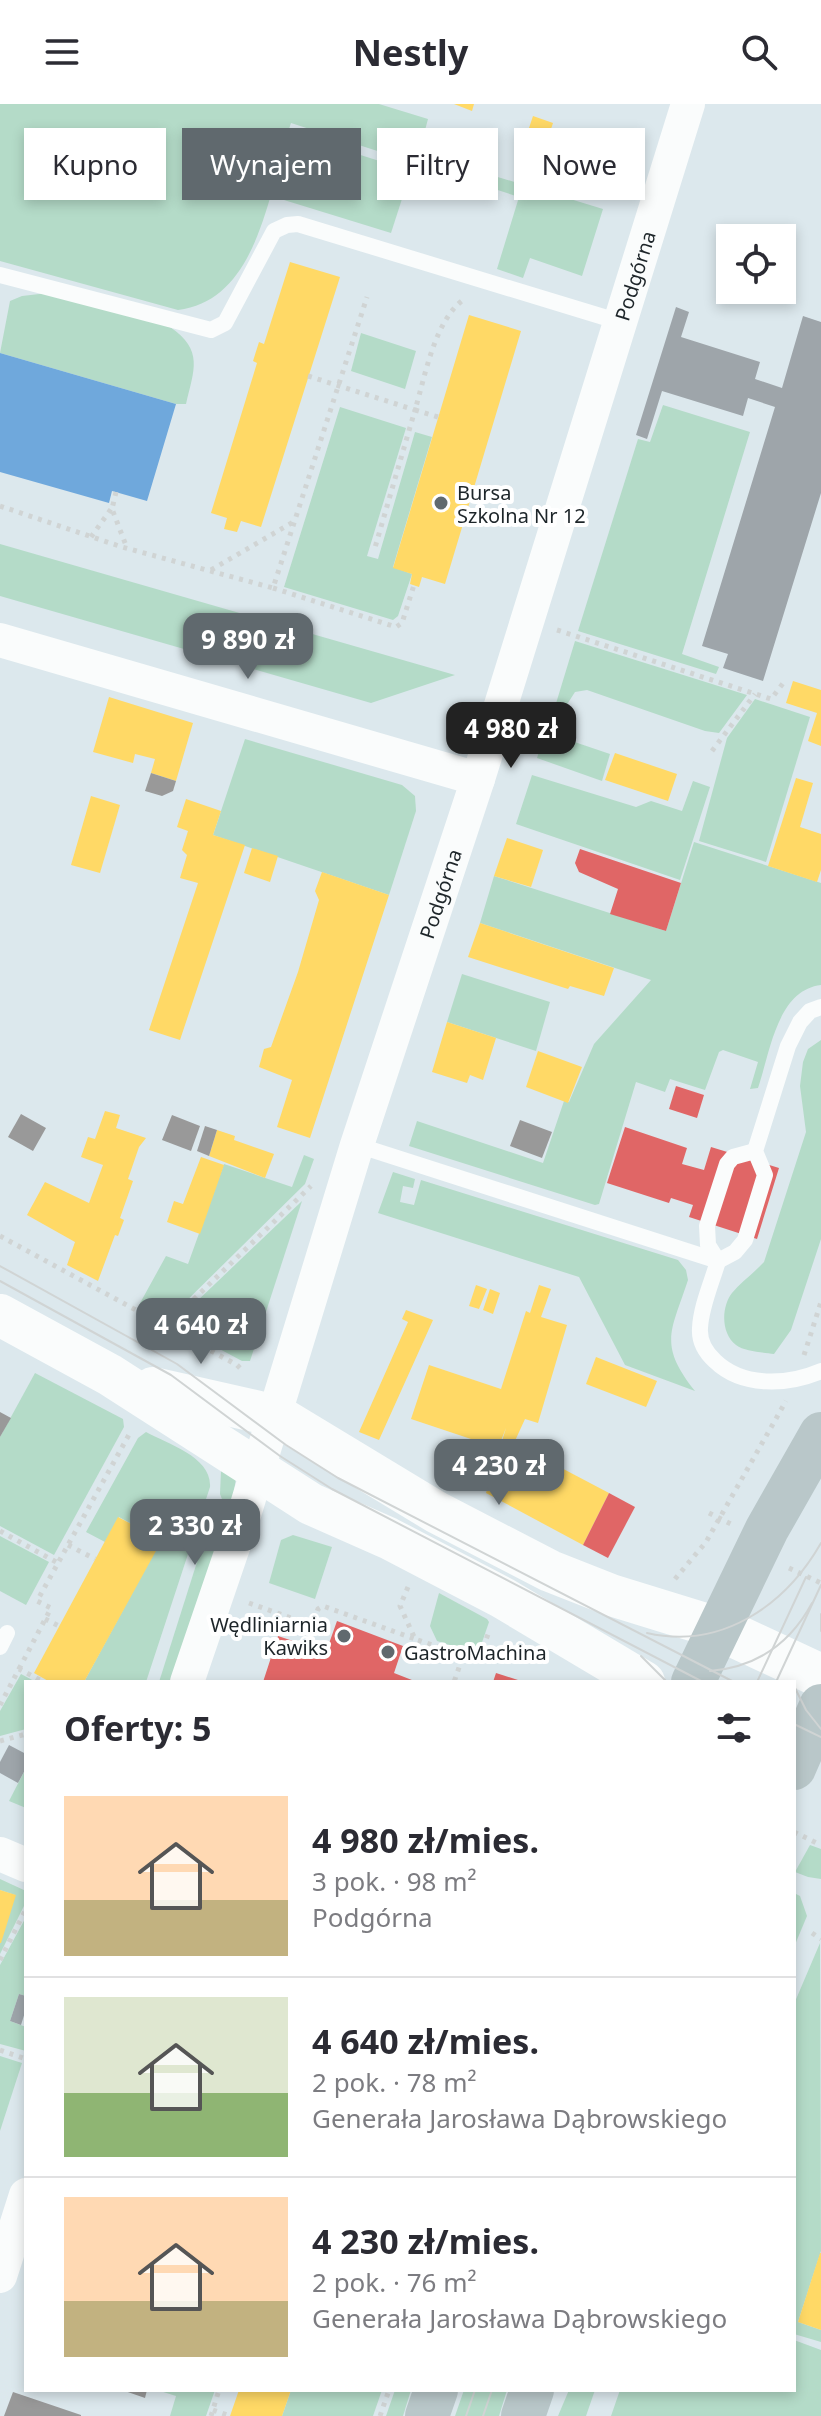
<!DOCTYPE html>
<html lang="pl">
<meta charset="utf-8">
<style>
body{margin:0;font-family:"Noto Sans",sans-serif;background:#f7f7f7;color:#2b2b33;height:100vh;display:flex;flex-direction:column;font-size:30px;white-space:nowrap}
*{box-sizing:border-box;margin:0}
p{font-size:26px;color:#7c7c81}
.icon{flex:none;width:44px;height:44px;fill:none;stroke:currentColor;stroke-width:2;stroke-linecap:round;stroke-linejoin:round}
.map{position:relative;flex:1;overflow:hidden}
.sheet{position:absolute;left:24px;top:1576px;width:772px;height:712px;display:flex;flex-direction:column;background:#fff;border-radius:0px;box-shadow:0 4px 12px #0003}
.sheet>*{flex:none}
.guide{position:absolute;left:24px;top:24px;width:774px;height:72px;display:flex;gap:16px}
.fabs{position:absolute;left:716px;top:120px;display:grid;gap:16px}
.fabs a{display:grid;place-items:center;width:80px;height:80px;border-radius:0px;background:#fff;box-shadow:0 4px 12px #0003;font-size:40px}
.price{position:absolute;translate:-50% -68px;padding:0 18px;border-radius:16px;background:#60696e;color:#fff;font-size:26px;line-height:52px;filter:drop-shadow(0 2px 4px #0008)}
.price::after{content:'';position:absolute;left:50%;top:48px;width:24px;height:18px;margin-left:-12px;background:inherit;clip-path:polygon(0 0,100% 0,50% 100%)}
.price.selected{background:#222;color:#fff}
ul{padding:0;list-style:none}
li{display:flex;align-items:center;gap:24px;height:200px;padding:0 40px}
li+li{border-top:2px solid #e1e1e2}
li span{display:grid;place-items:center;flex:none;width:224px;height:160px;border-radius:0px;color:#555}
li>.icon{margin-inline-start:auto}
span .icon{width:96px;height:96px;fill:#fffc;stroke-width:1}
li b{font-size:34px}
h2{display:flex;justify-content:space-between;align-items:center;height:96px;padding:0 40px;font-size:34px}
.chip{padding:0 28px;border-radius:0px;background:#fff;box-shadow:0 4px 12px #0003;font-size:28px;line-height:72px}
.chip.selected{background:#60696e;color:#fff}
header{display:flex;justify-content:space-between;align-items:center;height:104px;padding:0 40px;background:#fff;font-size:36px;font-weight:700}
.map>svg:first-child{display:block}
.green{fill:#b4dbc8}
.homes{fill:#ffd966}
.shops{fill:#e06666}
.schools{fill:#6fa8dc}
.industry{fill:#999}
.building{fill:#9ea5aa}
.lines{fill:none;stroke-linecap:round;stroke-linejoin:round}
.path{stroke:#d0d4d4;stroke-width:5;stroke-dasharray:4 6;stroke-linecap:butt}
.service{stroke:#fafcfc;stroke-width:16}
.minor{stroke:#fafcfc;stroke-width:34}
.tertiary{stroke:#fafcfc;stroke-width:42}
.secondary{stroke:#fafcfc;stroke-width:44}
.primary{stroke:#b9c7c9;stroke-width:44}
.tram{stroke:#d0d4d4;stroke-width:2}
.poi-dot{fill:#60696e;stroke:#fff;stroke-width:3}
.labels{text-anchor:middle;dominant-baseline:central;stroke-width:8;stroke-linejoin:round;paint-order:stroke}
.street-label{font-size:20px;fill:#1d2529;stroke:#fff}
.poi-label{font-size:20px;fill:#1d2529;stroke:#fff;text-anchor:start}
</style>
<header><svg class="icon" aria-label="menu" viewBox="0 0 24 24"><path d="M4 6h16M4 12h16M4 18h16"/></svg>Nestly<svg class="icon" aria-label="search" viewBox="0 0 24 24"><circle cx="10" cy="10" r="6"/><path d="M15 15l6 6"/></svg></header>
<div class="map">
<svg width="821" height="2312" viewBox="0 0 821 2312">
<rect width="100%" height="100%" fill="#dce8ed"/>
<g class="green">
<path d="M0,0H379L428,15L419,49L603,105L582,172L530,154L523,174L497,165L519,93L291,19C269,83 260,196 178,206L0,157Z"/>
<path d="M291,29L411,67L391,129L271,92Z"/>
<path d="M48,189L170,223C204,246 194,266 186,300H176L0,249L10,197L22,192Z"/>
<path d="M361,229L416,247L405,285L351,267Z"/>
<path d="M663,301L750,328L682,550L719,563L716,570L578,527L638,335L650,338Z"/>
<path d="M340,303L406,324L367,452L378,455L415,328L432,333L393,463L412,470L398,512L393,516L284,483Z"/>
<path d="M0,440L455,571L371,599L0,492Z"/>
<path d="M575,537L747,591L719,629L705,627L587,586L575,588L566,602L554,606Z"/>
<path d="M755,595L810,613L766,758L699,737L727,634Z"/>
<path d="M545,628L610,650L602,677L537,654Z"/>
<path d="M245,635L402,681L415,692L416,707L389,791L213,731Z"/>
<path d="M532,671L636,703L651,697L682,707L693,677L710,683L680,776L516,720Z"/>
<path d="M694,738L821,779V881C777,886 770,949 758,984L750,985L758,958L723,946L719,948L705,986L670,975L665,988L636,978L599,1100L595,1101L409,1042L417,1017L543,1059L564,997L569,998L594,940L651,876L480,819L494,772L666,827Z"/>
<path d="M462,870L550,898L536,947L447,918Z"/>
<path d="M821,936V1135L791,1226L774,1250C763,1248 745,1248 736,1241C721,1230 721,1203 732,1189C741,1178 754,1169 764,1158L806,1028L800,982L803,958L808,945Z"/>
<path d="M304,1051L314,1055L305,1080L167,1216L139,1201L166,1152L188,1160L224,1060L292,1083Z"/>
<path d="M393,1068L415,1075L413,1084L403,1082L400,1098L414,1101L421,1076L678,1156L686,1166L688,1176C671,1228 658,1240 695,1287L625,1261L579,1173L378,1109Z"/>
<path d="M302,1097L250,1257H242L173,1220Z"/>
<path d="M35,1269L123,1315L124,1323L54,1451L0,1422V1333Z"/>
<path d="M146,1328C168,1340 212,1353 210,1383L146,1578H84L161,1436L119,1413L105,1438L86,1428L138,1334Z"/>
<path d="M221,1367L236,1374L232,1400L223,1398L220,1390Z"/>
<path d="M217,1415L227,1418L173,1578H159L210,1417Z"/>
<path d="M293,1431L332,1443L315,1495L269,1479L281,1436Z"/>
<path d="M0,1432L49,1458L26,1501L0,1487Z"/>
<path d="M439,1489L487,1515L489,1518L478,1550L437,1537L430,1522Z"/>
<path d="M21,1570L36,1578H26V1625L0,1632V1607Z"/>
<path d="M26,1664V1704L9,1697Z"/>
<path d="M810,1741L821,1745V1775L808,1773L795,1768Z"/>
<path d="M0,1775L26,1787V1798L0,1850V1834L15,1791L0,1786Z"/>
<path d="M794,1789L800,1792L807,1812L794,1843Z"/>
<path d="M26,1813V1892L19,1890L10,1917L26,1923V1947L0,1940V1861Z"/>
<path d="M820,1839L821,2147L798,2218L821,2226V2238L794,2230V1900Z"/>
<path d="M0,1952L22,1959L0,2027Z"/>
<path d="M794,2236L821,2246V2312H611L620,2286H794Z"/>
<path d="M157,2286H215L206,2312H170L176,2292Z"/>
<path d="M291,2286H382L373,2312H282Z"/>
<path d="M395,2286H411L403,2312H386Z"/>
<path d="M464,2286H507L499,2312H455Z"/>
<path d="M569,2286H595L586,2312H558Z"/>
</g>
<g class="homes">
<path d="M454,0H474L472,7Z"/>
<path d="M533,12L553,19L550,28L580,38L576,50L584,52L578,69L570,66L566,76L517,60Z"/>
<path d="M290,158L340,173L261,423L241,417L237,428L224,425L227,414L211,409L257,259L253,257L259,238L264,240Z"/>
<path d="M469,211L521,227L445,480L422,473L419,483L410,480L412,470L393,464Z"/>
<path d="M793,577L821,586V642L808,637L817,609L786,599Z"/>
<path d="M109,593L193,619L176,677L151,669L155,655L135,650L133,659L93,648Z"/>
<path d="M615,649L677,670L668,697L605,676Z"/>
<path d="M796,674L813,679L800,723L821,730V766L817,778L768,762Z"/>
<path d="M91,692L120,701L100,769L71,761Z"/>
<path d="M186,695L221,707L213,731L245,741L180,936L149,926L198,779L180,774L187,751L182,746L188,727L177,723Z"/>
<path d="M507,734L543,746L531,783L494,772Z"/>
<path d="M252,744L278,752L270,778L244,769Z"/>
<path d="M322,768L389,791L310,1034L277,1023L292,976L259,963L264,945L271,943L298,868L319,796L315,787Z"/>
<path d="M480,819L614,864L604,892L570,882L568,885L468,853Z"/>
<path d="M447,918L496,934L483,976L470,971L467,979L432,968Z"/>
<path d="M538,947L582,963L568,999L526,983Z"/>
<path d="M105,1007L120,1011L116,1024L146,1034L139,1043L128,1075L133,1077L120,1114L124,1116L118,1132L115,1131L98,1177L67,1161L75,1138L27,1111L45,1078L89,1099L103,1061L81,1053L88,1033L95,1035Z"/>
<path d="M217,1026L235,1032L234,1036L274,1050L265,1074L209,1052Z"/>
<path d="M201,1053L224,1061L200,1130L167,1118L174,1097L183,1100Z"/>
<path d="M476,1181L487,1185L479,1205L469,1202Z"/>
<path d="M539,1181L551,1185L541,1213L567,1221L538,1319L525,1315L514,1339L609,1389L583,1441L486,1389L506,1324L498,1344L411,1315L429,1261L501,1285L526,1207L530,1209Z"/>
<path d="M490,1185L500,1189L493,1210L483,1206Z"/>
<path d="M406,1206L433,1216L379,1336L359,1328L408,1218L402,1215Z"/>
<path d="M596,1253L657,1277L646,1303L586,1280Z"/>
<path d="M118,1413L162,1436L84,1578H50L34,1569Z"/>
<path d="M0,1786L16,1791L1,1839H0Z"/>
<path d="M820,2149H821V2226L798,2218Z"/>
<path d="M239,2286H291L282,2312H230Z"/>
</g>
<g class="shops">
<path d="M580,745L681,779L666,827L610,810L618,785L579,768L575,759Z"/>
<path d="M676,982L704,991L697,1014L669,1005Z"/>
<path d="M625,1023L687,1044L682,1060L704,1066L711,1043L779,1064L757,1135L689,1113L693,1101L671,1094L669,1099L607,1079Z"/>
<path d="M609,1389L635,1403L608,1454L583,1441Z"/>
<path d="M337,1517L403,1542L394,1569L417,1578H263L278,1532L326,1548Z"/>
<path d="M496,1569L521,1577V1578H493Z"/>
</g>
<path class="schools" d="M0,249L176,300L147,397L112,387L109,399L0,368Z"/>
<g class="industry">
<path d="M151,669L176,677L173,687L162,692L145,687Z"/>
<path d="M21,1010L46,1024L33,1047L8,1033Z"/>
<path d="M172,1011L200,1022L191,1047L162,1036Z"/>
<path d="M520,1016L552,1028L542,1054L510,1042Z"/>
<path d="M205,1022L217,1026L209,1052L197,1047Z"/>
<path d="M0,1308L11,1314L0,1333Z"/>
<path d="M122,2286H147L145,2294Z"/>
<path d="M13,2288L81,2311V2312H4Z"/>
</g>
<g class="building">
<path d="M676,203L689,208L681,233L760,258L755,275L782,284L803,212L821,218V389L763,577L723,564L728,550L702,542L775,303L748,294L743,312L662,287L647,335L636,331Z"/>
<path d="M9,1641L26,1650V1664L18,1679L0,1669V1658Z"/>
<path d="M19,1890L26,1892V1905L21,1921L10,1917Z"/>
</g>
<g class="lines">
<g class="path">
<path d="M308,272L415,306L374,447"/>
<path d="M438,313L415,306C425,273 435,213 466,194"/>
<path d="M116,388L112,405L127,444"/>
<path d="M0,402L122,443L273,484L367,193"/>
<path d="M91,433L111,405"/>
<path d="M211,466L295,417"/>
<path d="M273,484L396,523L402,519L414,481"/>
<path d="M557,526L771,595L784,578"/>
<path d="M712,647L755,590"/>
<path d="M0,1132L237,1261L243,1267"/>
<path d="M165,1223L311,1082"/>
<path d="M804,1251L821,1198"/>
<path d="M709,1409L731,1420"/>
<path d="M0,1427L58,1459"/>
<path d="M68,1441L95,1455"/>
<path d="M789,1464L821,1479"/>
<path d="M675,1475L706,1438L786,1297"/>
<path d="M408,1483L400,1502L415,1535L463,1552L454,1578"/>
<path d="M249,1499L308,1520L313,1518L318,1505L323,1502L415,1535"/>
<path d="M45,1515L59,1522"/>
<path d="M463,1552L478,1557L490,1525"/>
<path d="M19,1565L51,1504L37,1497L131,1327"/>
<path d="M0,1601L19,1565L44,1578"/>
<path d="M0,1637L26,1630"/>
<path d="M794,1728L821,1741"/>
<path d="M812,1829L821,1835"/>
<path d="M0,1856L26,1805"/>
<path d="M0,1946L26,1955"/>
<path d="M213,2306L230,2312"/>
<path d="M211,2312L219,2286"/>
<path d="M380,2312L389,2286"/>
</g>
<g class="service">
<path d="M0,171L211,226L225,219L274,127L287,121L298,120L620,218"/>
<path d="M357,1041L718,1157L735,1148L745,1136L765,1071L755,1047L788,942L800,918L810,907L821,903"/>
<path d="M755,1047L733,1053L727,1060L707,1122L708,1141L718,1157C712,1178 701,1202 700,1224C699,1238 705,1248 715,1257C743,1284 788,1281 821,1267"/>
<path d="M0,1543L7,1529"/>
</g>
<g class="minor">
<path d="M0,536L478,675"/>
<path id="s1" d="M187,1578L243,1414L357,1041L478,675L688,0"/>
<path d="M0,1750L26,1761"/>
<path d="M0,2172L26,2091"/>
</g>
<g class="tertiary">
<path d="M0,1211L110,1271L311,1400L388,1434L503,1494L644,1578"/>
<path d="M153,1284L259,1308L284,1316L436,1408L550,1467L611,1491L718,1524"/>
</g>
<path class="secondary" d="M718,1524L821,1572"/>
<g class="primary">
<path d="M693,1578L767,1425L821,1330"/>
<path d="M794,1664L821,1602"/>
<path d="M427,2312L436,2286"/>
<path d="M523,2312L532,2286"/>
</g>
<g class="tram">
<path d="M0,1162L177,1260L286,1341L338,1374L734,1578"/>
<path d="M0,1177L171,1271L280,1352L332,1385L703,1578"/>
<path d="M821,1510V1527"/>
<path d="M647,1529C721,1546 785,1502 821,1439"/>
<path d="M641,1552L667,1578"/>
<path d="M710,1567C757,1563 790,1540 812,1499"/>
<path d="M757,1578L806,1473"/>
<path d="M776,1578L821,1481"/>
<path d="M794,1582L806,1606L821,1625"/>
<path d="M794,1620L821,1633"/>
<path d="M466,2312L475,2286"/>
<path d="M483,2312L492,2286"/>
</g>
</g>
<g class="poi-dot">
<circle cx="441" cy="399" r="8"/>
<circle cx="344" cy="1532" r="8"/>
<circle cx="388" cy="1548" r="8"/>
</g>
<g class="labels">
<g class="street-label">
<text stroke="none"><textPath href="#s1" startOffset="1476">Podgórna</textPath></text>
<text stroke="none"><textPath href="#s1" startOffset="828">Podgórna</textPath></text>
</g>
<g class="poi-label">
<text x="457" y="388">Bursa<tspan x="457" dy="23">Szkolna Nr 12</tspan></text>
<text x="328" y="1520" text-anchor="end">Wędliniarnia<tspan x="328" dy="23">Kawiks</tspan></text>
<text x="404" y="1548">GastroMachina</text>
</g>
</g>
</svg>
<div class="fabs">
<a><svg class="icon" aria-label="locate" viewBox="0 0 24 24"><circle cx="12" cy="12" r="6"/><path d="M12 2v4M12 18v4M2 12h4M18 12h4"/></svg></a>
</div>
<b class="price" style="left:248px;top:577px">9 890 zł</b>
<b class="price selected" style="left:511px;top:666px">4 980 zł</b>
<b class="price" style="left:201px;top:1262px">4 640 zł</b>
<b class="price" style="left:499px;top:1403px">4 230 zł</b>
<b class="price" style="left:195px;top:1463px">2 330 zł</b>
<div class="guide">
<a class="chip">Kupno</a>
<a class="chip selected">Wynajem</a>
<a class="chip">Filtry</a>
<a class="chip">Nowe</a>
</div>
<section class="sheet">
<h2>Oferty: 5<svg class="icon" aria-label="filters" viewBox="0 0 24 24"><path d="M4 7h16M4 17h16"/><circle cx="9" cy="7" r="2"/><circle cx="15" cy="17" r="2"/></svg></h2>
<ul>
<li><span style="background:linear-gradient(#ffd9b3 65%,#c2b280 0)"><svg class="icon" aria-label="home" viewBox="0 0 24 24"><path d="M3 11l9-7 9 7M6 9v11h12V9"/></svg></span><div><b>4 980 zł/mies.</b><p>3 pok. · 98 m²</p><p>Podgórna</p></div></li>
<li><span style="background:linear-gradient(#dfe7d0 60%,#8fb573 0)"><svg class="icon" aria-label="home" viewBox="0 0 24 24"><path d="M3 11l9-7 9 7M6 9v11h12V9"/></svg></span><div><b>4 640 zł/mies.</b><p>2 pok. · 78 m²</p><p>Generała Jarosława Dąbrowskiego</p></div></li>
<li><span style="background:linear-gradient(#ffd9b3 65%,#c2b280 0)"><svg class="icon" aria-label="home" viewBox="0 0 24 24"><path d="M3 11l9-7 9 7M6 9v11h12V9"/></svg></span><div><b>4 230 zł/mies.</b><p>2 pok. · 76 m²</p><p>Generała Jarosława Dąbrowskiego</p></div></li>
</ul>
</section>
</div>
